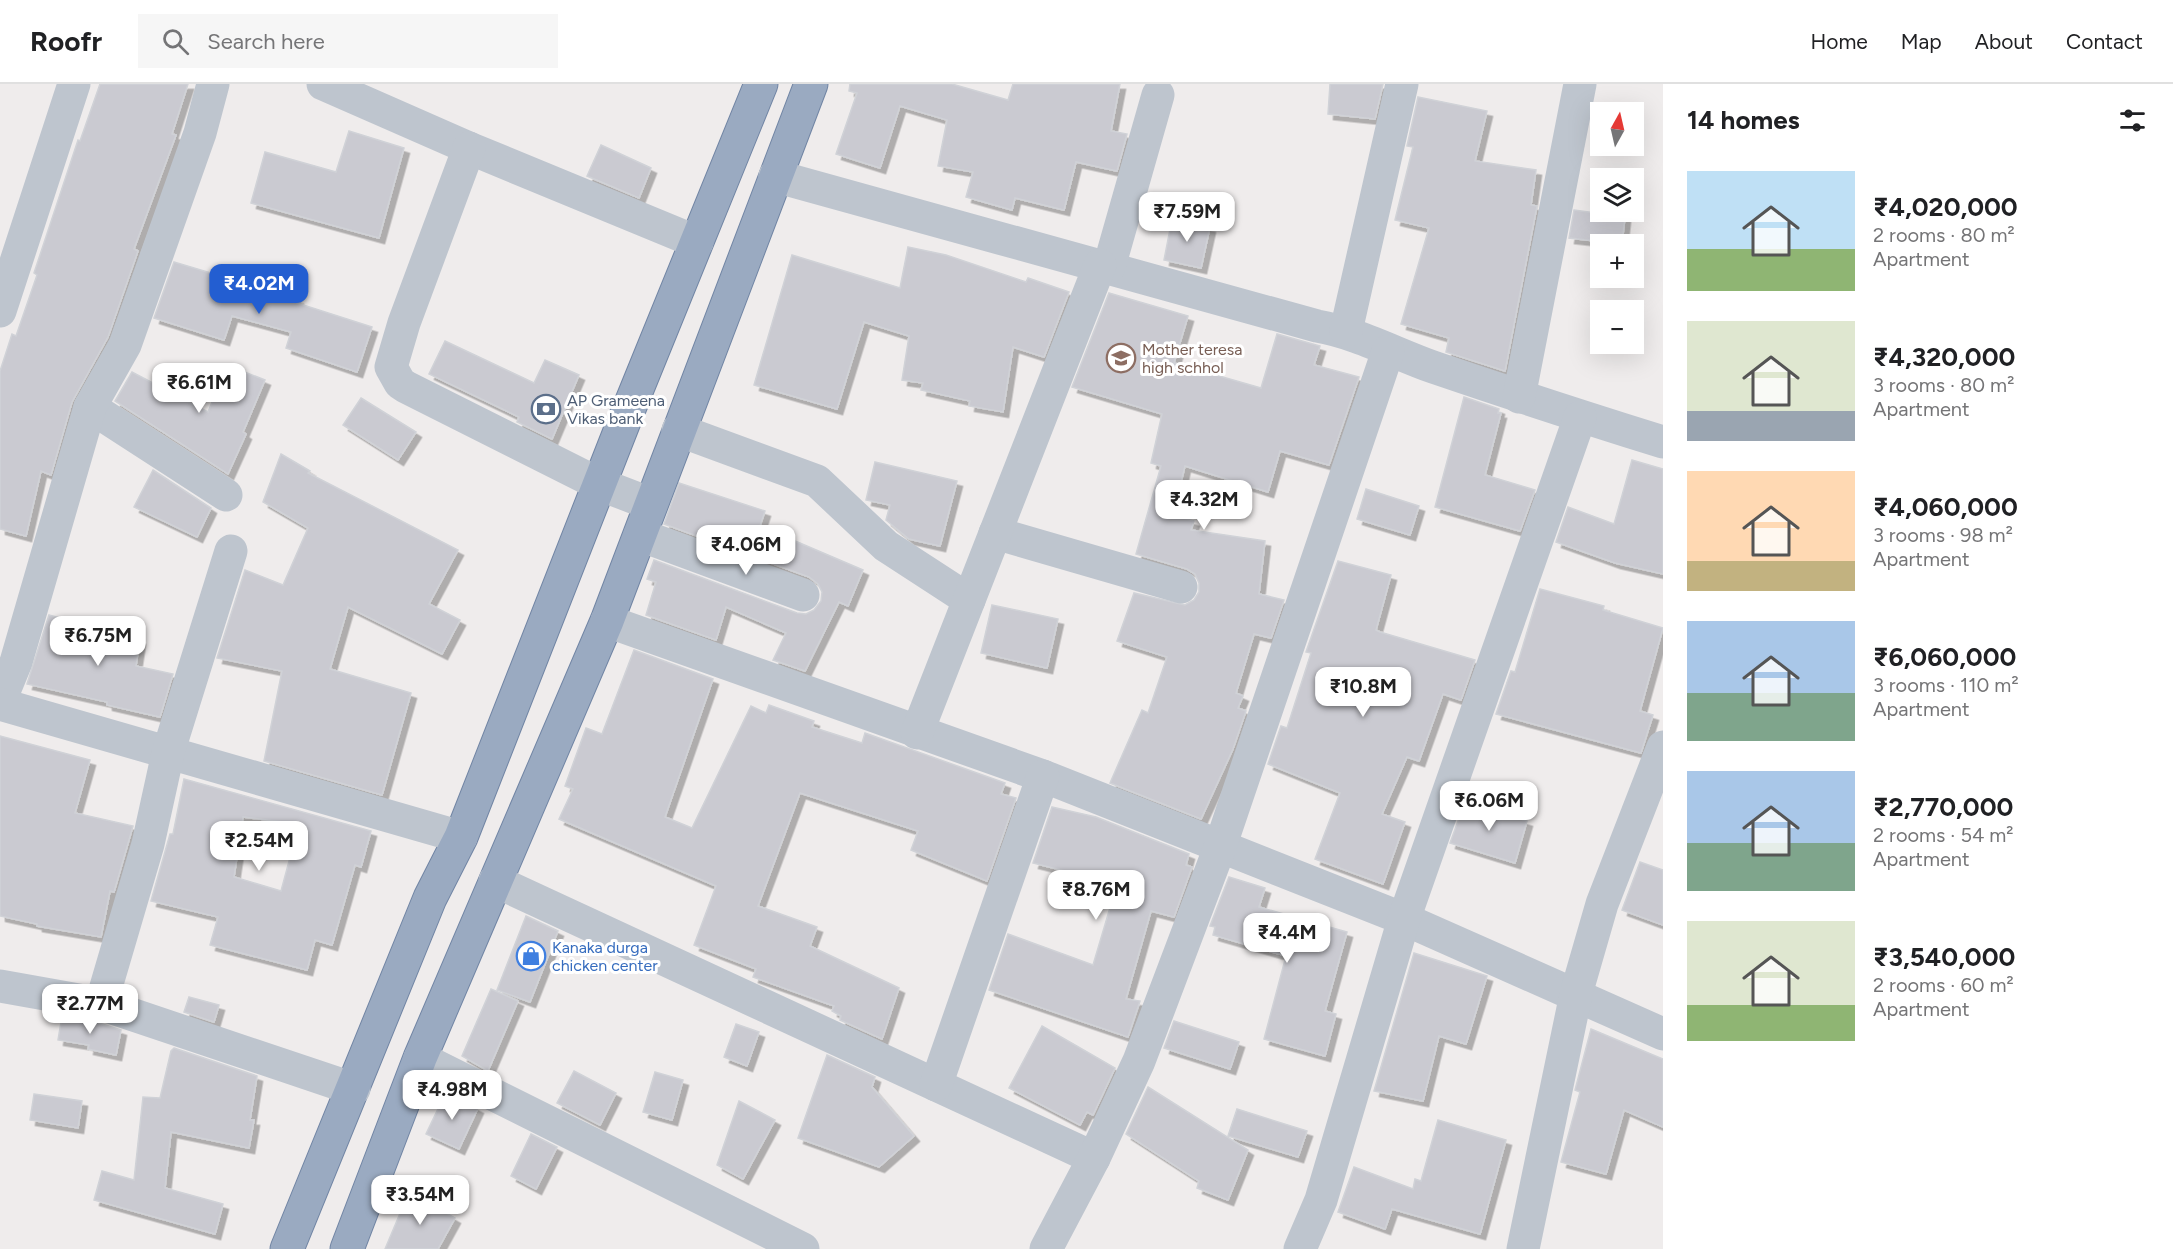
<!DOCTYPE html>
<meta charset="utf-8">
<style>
body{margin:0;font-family:Figtree,sans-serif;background:#f6f6f6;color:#202124;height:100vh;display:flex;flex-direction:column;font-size:22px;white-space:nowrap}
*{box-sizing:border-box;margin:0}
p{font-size:20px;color:#757577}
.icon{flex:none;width:33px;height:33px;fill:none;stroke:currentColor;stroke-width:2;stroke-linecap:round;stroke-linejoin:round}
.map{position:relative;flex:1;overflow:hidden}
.drawer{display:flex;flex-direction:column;background:#fff;width:510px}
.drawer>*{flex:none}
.needle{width:39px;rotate:8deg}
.fabs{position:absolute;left:1590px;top:18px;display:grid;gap:12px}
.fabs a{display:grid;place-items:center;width:54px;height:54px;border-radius:0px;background:#fff;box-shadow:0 6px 24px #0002;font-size:30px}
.price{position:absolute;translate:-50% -51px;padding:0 14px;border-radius:12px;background:#fff;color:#222;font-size:20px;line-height:39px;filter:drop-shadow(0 2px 3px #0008)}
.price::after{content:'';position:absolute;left:50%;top:36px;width:18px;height:14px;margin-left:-9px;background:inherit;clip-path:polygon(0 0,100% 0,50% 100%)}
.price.active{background:#235ed1;color:#fff}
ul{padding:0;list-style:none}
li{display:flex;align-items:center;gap:18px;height:150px;padding:0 24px}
li span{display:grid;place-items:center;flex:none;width:168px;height:120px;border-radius:0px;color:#555}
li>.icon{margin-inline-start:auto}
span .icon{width:72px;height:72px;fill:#fffc;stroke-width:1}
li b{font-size:26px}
h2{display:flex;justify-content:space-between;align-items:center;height:72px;padding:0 24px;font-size:26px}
header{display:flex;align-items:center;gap:36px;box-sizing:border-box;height:84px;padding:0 30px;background:#fff;border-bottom:2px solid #e0e0e0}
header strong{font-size:28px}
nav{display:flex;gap:33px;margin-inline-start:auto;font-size:21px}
.search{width:420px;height:54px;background:#f6f6f6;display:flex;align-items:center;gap:15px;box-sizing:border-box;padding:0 21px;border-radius:0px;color:#757577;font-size:22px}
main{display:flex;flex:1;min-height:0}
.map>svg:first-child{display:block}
.building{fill:#cacad1;stroke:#d0d2d7;stroke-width:1.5;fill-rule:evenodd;filter:url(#shadow)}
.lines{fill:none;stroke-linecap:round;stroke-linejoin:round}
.trunk-casing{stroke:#7185a4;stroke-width:35}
.minor{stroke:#bec5ce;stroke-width:33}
.trunk{stroke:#9aaac1;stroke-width:33}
.labels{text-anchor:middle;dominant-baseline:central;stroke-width:6;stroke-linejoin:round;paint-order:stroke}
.education-label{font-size:16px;fill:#785e54;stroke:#fff;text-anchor:start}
.service-label{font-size:16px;fill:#4e5e75;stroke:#fff;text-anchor:start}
.shop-label{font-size:16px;fill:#366cbe;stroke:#fff;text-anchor:start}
</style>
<header>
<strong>Roofr</strong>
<div class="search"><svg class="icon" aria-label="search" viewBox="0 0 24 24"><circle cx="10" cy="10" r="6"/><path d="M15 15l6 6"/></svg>Search here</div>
<nav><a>Home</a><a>Map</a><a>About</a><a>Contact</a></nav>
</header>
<main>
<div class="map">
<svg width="1663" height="1165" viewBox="0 0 1663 1165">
<defs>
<filter id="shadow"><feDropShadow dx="5.5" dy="5.5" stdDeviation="0" flood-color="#0004"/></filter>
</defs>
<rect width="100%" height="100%" fill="#efecec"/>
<g class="building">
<path d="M100,0H188L172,50L176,51L134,165L138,167L108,253L72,318L51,391L41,387L26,452L0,445V287L12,250L16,252L37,191L34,189L78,56L80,57Z"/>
<path d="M850,0H952L1008,16L1013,0H1120L1111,47L1127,50L1117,87L1076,78L1064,126L1015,114L1012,126L966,113L973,88L938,82L947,36L900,22L880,84L836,70L857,9L849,7Z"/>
<path d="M1330,0H1383L1375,35L1328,30Z"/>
<path d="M1418,13L1487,27L1475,77L1536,86L1531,121L1537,122L1505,287L1446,268L1449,254L1401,240L1429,144L1395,136L1413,63L1407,62Z"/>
<path d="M349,47L404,64L379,154L251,119L265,68L336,88Z"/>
<path d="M601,61L651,84L639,114L587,92Z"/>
<path d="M1574,126L1625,133L1622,160L1569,154Z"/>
<path d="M1172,135L1210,143L1201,184L1164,176Z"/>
<path d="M908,163L946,171L1026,198L1028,194L1069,208L1044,273L1013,263L1003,328L969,322L970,317L921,306L923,299L902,296L909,252L864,238L837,325L754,301L792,171L900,204Z"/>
<path d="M174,178L298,215L297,219L372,243L357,288L286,264L291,248L232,232L224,256L154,234Z"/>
<path d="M1109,209L1188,232L1174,279L1261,304L1277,250L1320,262L1314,281L1359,293L1329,381L1280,367L1268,408L1185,382L1173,431L1194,437L1191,446L1265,457L1259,510L1284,516L1271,554L1254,550L1236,609L1243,612L1238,624L1246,627L1233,665L1201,735L1110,699L1142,626L1148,629L1167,573L1117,557L1134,509L1185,521L1194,516L1199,508V499L1195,490L1187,485L1136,470L1161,382L1151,379L1162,330L1072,303Z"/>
<path d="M445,257L534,299L545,276L579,291L552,355L517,338L519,333L429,290Z"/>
<path d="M227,281L265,296L243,348L246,350L228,390L115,317L132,288L208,328Z"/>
<path d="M1464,313L1499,325L1498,329H1501L1485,391L1535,406L1520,447L1435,423Z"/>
<path d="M361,314L416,348L398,376L343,341Z"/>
<path d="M281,370L310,387L308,389L458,466L429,520L460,536L442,570L348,523L330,585L411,609L382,711L264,677L282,587L217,574L245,486L283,501L308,444L263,418Z"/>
<path d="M1632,376L1663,385V490L1615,479L1556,458L1568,423L1614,440Z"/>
<path d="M875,378L957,397L940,462L909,455L886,436L890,421L866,416Z"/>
<path d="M153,386L211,424L197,453L134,423Z"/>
<path d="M679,399L765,427L760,442L863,486L848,522L839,518L805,587L773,576L786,549L726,523L716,556L646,531L656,498L647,495L654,476L797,529L806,530L814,526L821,517L822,508L818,500L809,493L664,440Z"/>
<path d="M1366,405L1419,422L1410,451L1357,435Z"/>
<path d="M1338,477L1391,491L1376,546L1380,548L1475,576L1461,616L1443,610L1419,677L1407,673L1382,730L1405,738L1383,800L1315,775L1340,709L1268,680L1281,642L1287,644L1311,569L1306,568Z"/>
<path d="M1540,505L1604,522L1603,526L1663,544L1640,627L1653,631L1641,669L1496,630L1511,587L1515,588Z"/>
<path d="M992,521L1058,535L1047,584L981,569Z"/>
<path d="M49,531L140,555L136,582L173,590L160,633L107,621V618L27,600Z"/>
<path d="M634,566L713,595L665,733L692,744L751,622L766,629L769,621L814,637L812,643L862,659L865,649L1005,699L1001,710L1016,714L987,797L911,766L918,747L800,709L758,822L817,843L810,862L899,904L882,955L840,936L841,932L832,927L834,922L753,893L756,885L694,861L716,802L559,735L573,705L565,702L586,644L602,650Z"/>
<path d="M0,652L90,676L75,729L133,742L114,808L110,807L101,853L37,842V840L0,832Z"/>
<path d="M184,695L371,747L361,783L355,781L332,861L315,856L307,886L210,861L218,833L151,817L170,750H173ZM243,733L299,740L281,807L234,793Z"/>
<path d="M1465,718L1527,737L1515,779L1450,759Z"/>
<path d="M1052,723L1096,733L1189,770L1186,781L1192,783L1174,833L1151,827L1126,915L1140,917L1128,953L989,906L1008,850L1093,881L1112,817L1097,814L1101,796L1033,779Z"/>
<path d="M1640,778L1663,786V841L1622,826Z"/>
<path d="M1229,793L1265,804L1259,823L1347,848L1325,927L1336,930L1325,972L1264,955L1286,872L1213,851L1215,843L1210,842Z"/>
<path d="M526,832L558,847L530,918L497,906Z"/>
<path d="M1414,869L1487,892L1466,960L1439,952L1423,1017L1374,1007Z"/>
<path d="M491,905L518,917L488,987L462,972Z"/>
<path d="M189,913L219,921L214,938L184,928Z"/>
<path d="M62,932L96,938L121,946L116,971L88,965L89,961L58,956Z"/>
<path d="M1174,937L1239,958L1230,985L1164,964Z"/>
<path d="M736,940L759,948L747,982L724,973Z"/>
<path d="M1042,942L1115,984L1093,1031L1087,1028L1080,1041L1009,1004Z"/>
<path d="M1591,945L1663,975V1043L1624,1026L1606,1090L1561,1078L1580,1008L1575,1006Z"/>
<path d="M174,964L257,992L250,1036H254L249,1064L171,1048L165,1104L223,1120L215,1150L94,1116L102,1087L134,1096L143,1013L160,1014L171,967Z"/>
<path d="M827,971L875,993L872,1003L914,1052L879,1083L798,1054Z"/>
<path d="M574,987L616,1009L600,1041L557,1019Z"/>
<path d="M655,988L683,996L672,1036L643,1028Z"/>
<path d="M1148,1003L1248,1066L1228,1116L1197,1104L1199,1097L1126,1050Z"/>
<path d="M446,1008L478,1024L459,1065L426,1050Z"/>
<path d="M34,1010L82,1017L78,1044L30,1036Z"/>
<path d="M739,1017L775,1036L743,1095L717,1081Z"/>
<path d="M1237,1025L1307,1047L1298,1073L1228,1052Z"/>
<path d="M1438,1036L1506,1056L1480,1150L1392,1125L1385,1145L1338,1128L1354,1083L1413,1105L1415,1095L1421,1097Z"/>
<path d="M531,1050L557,1063L536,1105L511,1092Z"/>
<path d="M409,1108L455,1134L438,1165H385Z"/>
</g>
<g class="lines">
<g class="trunk-casing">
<g id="trunk">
<path d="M287,1165L430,814L461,753L628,327L761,0"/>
<path d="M347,1165L420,974L607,537L811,0"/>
</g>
</g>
<g class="minor">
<path d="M323,0L469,64L697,158"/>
<path d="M469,64L404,239L391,283L400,299L406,303L599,400L651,420"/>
<path d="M775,92L1317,242C1357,249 1394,269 1433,283C1509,309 1586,334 1663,358"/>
<path d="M1109,183L1158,11"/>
<path d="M0,227L74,0"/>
<path d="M1346,247L1402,0"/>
<path d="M1519,313L1580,0"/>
<path d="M90,323L226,411"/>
<path d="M678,346L817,397L886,462L969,516"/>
<path d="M995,449L1181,503"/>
<path d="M640,451L803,511"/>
<path d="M607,537L1043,692L1404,835L1663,950"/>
<path d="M0,617L16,578L90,323L125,261L200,49L213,0"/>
<path d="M0,620L461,753"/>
<path d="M917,649L1100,181"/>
<path d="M495,797L1094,1074"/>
<path d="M0,902L101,920L354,1005"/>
<path d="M101,920L148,760L168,669L231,467"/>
<path d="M420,974L803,1165"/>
<path d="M936,1001L1043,692"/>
<path d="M1046,1165L1094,1074L1139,977L1220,763L1388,267"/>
<path d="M1300,1165L1321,1116L1404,835L1580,333"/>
<path d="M1523,1165L1576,910L1602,820L1663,663"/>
</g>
<use href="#trunk" class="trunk"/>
</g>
<defs>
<g id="school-ring" transform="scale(1.5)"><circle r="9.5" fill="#fff" stroke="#8d6e63" stroke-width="1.5"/><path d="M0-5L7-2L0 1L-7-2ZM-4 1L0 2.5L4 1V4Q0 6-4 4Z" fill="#8d6e63"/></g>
<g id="bank-ring" transform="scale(1.5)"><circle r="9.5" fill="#fff" stroke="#5c6f8a" stroke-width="1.5"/><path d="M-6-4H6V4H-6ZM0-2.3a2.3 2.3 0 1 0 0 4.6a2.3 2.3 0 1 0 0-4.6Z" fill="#5c6f8a"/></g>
<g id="shop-ring" transform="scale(1.5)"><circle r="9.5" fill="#fff" stroke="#3f7fe0" stroke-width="1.5"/><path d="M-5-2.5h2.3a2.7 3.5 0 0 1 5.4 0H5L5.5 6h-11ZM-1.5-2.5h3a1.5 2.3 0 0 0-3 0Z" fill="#3f7fe0"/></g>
</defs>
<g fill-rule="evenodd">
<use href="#school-ring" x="1121" y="274"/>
<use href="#bank-ring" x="546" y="325"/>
<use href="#shop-ring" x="531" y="872"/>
</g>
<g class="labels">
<g class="education-label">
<text x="1142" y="265">Mother teresa<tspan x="1142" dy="18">high schhol</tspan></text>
</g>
<g class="service-label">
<text x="567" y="316">AP Grameena<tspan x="567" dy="18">Vikas bank</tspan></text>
</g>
<g class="shop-label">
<text x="552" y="863">Kanaka durga<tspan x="552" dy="18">chicken center</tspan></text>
</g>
</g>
</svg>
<div class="fabs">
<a><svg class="needle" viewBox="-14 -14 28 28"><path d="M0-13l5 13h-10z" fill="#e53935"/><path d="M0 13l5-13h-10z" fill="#757577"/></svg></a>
<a><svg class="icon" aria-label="layers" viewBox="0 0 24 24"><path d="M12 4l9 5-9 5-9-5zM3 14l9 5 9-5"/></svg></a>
<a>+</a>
<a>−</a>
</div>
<b class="price" style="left:1187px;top:159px">₹7.59M</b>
<b class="price active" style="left:259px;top:231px">₹4.02M</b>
<b class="price" style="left:199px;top:330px">₹6.61M</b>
<b class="price" style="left:1204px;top:447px">₹4.32M</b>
<b class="price" style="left:746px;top:492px">₹4.06M</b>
<b class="price" style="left:98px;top:583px">₹6.75M</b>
<b class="price" style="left:1363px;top:634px">₹10.8M</b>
<b class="price" style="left:1489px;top:748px">₹6.06M</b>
<b class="price" style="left:259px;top:788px">₹2.54M</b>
<b class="price" style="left:1096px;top:837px">₹8.76M</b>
<b class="price" style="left:1287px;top:880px">₹4.4M</b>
<b class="price" style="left:90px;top:951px">₹2.77M</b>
<b class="price" style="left:452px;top:1037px">₹4.98M</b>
<b class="price" style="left:420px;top:1142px">₹3.54M</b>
</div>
<section class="drawer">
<h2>14 homes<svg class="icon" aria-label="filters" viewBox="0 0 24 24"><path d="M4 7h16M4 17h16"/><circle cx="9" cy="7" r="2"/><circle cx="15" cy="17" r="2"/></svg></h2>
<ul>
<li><span style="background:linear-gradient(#bfe0f5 65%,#8fb573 0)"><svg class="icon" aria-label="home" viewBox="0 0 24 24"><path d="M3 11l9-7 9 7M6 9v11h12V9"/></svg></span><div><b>₹4,020,000</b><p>2 rooms · 80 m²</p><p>Apartment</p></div></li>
<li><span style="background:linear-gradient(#dfe7d0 75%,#9aa5b1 0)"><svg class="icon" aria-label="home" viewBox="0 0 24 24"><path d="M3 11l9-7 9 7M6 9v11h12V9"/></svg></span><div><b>₹4,320,000</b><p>3 rooms · 80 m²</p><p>Apartment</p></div></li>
<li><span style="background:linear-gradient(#ffd9b3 75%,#c2b280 0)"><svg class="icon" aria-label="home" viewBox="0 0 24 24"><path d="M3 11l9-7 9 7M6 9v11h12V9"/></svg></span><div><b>₹4,060,000</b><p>3 rooms · 98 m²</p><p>Apartment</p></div></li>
<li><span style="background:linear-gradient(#a9c7e8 60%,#7fa58c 0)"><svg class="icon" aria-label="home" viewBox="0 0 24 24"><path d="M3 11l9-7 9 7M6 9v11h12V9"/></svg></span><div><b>₹6,060,000</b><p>3 rooms · 110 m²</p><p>Apartment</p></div></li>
<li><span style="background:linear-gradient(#a9c7e8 60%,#7fa58c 0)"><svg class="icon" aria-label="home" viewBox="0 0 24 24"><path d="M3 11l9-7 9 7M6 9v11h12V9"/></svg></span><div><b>₹2,770,000</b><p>2 rooms · 54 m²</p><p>Apartment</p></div></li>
<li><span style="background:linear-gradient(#dfe7d0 70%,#8fb573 0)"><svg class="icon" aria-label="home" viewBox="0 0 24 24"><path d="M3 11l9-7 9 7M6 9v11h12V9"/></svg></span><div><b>₹3,540,000</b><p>2 rooms · 60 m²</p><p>Apartment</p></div></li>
</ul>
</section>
</main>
